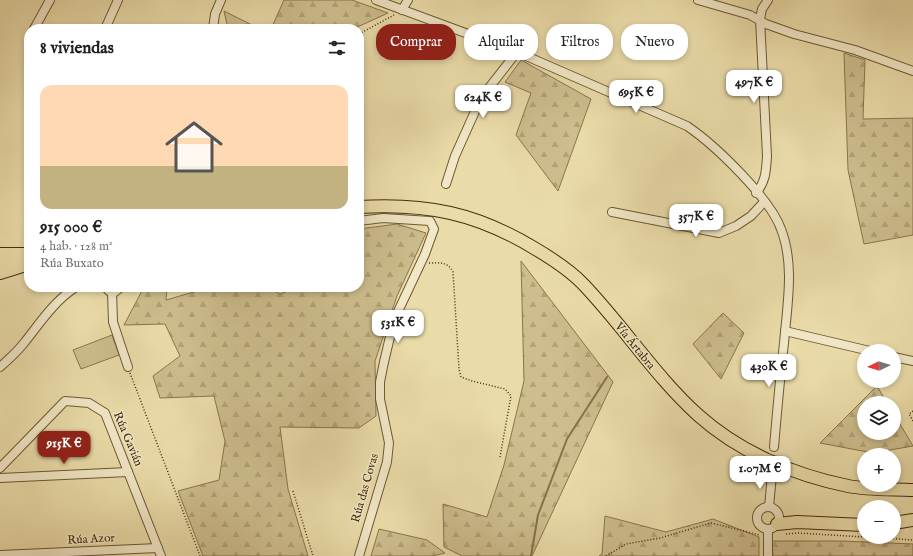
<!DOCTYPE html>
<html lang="es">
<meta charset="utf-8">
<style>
body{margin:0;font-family:"IM FELL English",serif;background:#f2f2f2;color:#202124;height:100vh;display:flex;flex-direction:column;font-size:15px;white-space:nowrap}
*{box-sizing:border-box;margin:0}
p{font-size:13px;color:#757577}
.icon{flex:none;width:22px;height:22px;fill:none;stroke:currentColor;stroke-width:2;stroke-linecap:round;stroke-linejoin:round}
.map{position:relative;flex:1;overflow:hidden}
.sheet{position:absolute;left:24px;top:24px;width:340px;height:268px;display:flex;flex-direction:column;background:#fff;border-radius:16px;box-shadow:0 2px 6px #0003}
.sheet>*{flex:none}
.hud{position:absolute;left:376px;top:24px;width:380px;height:36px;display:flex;gap:8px}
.needle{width:26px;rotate:265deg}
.buttons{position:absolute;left:857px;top:344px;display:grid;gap:8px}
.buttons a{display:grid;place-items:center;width:44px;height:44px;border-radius:50%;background:#fff;box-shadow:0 2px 6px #0003;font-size:20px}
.price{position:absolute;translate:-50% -34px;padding:0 9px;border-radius:8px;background:#fff;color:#222;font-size:13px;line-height:26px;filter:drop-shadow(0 1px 2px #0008)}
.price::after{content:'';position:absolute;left:50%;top:24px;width:12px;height:9px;margin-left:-6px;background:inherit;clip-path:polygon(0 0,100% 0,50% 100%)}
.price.selected{background:#8f2418;color:#fff}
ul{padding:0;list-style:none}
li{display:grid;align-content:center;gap:8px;height:212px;padding:0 16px}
li span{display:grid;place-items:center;height:124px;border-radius:12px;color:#555}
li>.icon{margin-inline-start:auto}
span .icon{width:72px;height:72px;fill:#fffc;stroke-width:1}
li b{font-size:17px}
h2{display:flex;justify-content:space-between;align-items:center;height:48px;padding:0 16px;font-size:17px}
.pill{padding:0 14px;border-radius:16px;background:#fff;box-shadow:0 2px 6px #0003;font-size:14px;line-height:36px}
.pill.selected{background:#8f2418;color:#fff}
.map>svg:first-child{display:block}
.forest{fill:url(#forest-firs);stroke:#8a754d}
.pitch{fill:#cebe8e;stroke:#8a754d}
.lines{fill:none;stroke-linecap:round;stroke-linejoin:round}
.stream{stroke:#86724a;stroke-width:2}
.minor-tunnel{stroke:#c9b98a;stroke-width:8;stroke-dasharray:8 4;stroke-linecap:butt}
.minor-casing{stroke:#6e5833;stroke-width:10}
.highway-casing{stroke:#452c0c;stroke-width:14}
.path{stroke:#452c0c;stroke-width:1.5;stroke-dasharray:1 2;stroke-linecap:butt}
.minor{stroke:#f1e8c7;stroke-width:8}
.highway{stroke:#eadca9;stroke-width:12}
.labels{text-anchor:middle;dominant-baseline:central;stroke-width:3;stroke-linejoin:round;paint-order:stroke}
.street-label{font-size:12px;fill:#452c0c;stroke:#f1e8c7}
</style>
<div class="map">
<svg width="913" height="556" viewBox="0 0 913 556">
<defs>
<pattern id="forest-firs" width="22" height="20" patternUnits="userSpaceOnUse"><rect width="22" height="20" fill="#cebe8e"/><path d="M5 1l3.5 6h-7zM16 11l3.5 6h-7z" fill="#b2a379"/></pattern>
</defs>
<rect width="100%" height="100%" fill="#eadca9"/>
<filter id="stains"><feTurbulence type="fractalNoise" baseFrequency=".005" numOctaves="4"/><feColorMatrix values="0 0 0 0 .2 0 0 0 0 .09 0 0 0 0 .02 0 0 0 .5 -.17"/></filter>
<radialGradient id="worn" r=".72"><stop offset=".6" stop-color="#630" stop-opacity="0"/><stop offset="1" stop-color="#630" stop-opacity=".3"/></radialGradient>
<g class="forest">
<path d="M284,0H352L388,13L353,29H271Z"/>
<path d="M224,11L260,29H228Z"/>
<path d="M844,53L865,60L863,119L913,118V235L864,244L848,170Z"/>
<path d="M521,60L591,99L558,191L516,135L531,93L505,82Z"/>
<path d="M397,224L426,233L397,296L375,361L376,416L359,428L280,427L288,489L308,556H203L178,491L219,480L225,441L214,396L160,398L153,376L180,356L165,324L124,325L144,287H167L166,300L211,287H266L280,294L298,287H359V229Z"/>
<path d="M521,261L613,382L532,556H462L444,547L443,504L487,517L504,465L524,381Z"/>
<path d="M723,313L744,333L721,379L693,344Z"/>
<path d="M877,386L887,403H864V433H894V414L913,446L873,453L820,443Z"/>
<path d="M605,516L666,532L713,519L759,537V556H599L602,554Z"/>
<path d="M379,529L427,540L445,553L433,556H371Z"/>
<path d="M772,541H842L913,544V556H773Z"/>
</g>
<path class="pitch" d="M112,335L119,355L81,369L73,350Z"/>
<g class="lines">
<path class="stream" d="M531,556L538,515L567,439L607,377"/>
<path class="minor-tunnel" d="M772,475L774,447"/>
<g class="minor-casing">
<g id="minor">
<path d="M376,0L517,52L687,126C715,145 770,198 781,229C795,265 787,306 784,343C780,378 777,412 774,447"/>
<path d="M698,0L750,15L766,24L794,34L855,50L913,71"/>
<path d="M402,10L408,0"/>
<path d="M34,29L50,0"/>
<path d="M105,29L118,0"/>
<path d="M213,29L215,14L221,0"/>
<path d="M446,184L455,156L481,98L517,52"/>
<path d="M756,193C766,182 766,170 767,156L760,19L762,9L768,0"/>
<path d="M612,212L719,233L736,226L751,216L764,202"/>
<path d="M105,287L109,291L115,292L121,287"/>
<path d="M112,292L113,322L128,367"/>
<path d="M785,331L870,351"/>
<path d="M894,357L913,361"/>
<path d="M0,367C8,360 17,352 24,343C40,323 54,301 76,287"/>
<path d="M0,468L65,401L89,403L105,413L161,556"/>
<path d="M0,478L128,472"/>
<path d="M769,507L772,475"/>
<circle cx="768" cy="518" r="11"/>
<path d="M768,529V556"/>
<path d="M0,555L158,548"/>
<path d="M359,556L387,462L389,443L380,399V382L384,362L394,320L425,254L434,229L430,221L383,218L359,221"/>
</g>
</g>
<g class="highway-casing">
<g id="highway">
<path d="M359,207C426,203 476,213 534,248C551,258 570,270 584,285C624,327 655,376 698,415C739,452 794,475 848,486C869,490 891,489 913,490"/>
<path d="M0,254H26"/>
<path d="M0,264L25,260"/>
<path d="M0,273L29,264"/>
<path d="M894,523L913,520"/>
<path d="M777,524L797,522L864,525"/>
</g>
</g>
<g class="path">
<path d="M359,34L394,15"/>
<path d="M429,263C440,263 447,261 453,272L459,369L461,377L472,381L505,389L511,396L500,457"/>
<path d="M130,373L200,556"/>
<path d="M913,411L909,414L913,421"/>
<path d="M293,491L313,556"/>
<path d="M786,534L798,533L864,537"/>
<path d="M872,537L913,540"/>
<path d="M606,556L626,544L660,538L711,523L760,535"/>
</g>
<use href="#minor" class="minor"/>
<use href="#highway" class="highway"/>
</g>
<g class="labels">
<g class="street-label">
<text transform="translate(635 346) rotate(51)">Vía Ártabra</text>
<text transform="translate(128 439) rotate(67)">Rúa Gavián</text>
<text transform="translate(365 488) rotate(-74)">Rúa das Covas</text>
<text transform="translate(91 539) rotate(-3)">Rúa Azor</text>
</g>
</g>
<rect width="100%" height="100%" filter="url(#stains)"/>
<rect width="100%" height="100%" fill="url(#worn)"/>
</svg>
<div class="buttons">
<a><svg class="needle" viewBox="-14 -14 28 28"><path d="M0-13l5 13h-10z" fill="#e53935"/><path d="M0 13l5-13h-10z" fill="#757577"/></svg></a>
<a><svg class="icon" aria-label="layers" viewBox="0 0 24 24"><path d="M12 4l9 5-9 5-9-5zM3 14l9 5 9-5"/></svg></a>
<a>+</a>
<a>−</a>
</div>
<b class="price" style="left:754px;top:104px">497K €</b>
<b class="price" style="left:636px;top:114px">695K €</b>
<b class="price" style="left:483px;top:119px">624K €</b>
<b class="price" style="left:696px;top:238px">357K €</b>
<b class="price" style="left:398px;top:344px">531K €</b>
<b class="price" style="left:769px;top:388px">430K €</b>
<b class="price selected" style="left:64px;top:465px">915K €</b>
<b class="price" style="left:760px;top:490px">1.07M €</b>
<div class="hud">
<a class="pill selected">Comprar</a>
<a class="pill">Alquilar</a>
<a class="pill">Filtros</a>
<a class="pill">Nuevo</a>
</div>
<section class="sheet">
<h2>8 viviendas<svg class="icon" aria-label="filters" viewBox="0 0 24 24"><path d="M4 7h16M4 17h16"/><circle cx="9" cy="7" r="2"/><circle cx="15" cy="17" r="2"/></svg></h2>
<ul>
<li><span style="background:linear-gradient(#ffd9b3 65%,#c2b280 0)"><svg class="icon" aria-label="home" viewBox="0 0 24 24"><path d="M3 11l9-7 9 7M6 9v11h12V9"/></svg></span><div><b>915 000 €</b><p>4 hab. · 128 m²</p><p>Rúa Buxato</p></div></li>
</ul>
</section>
</div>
